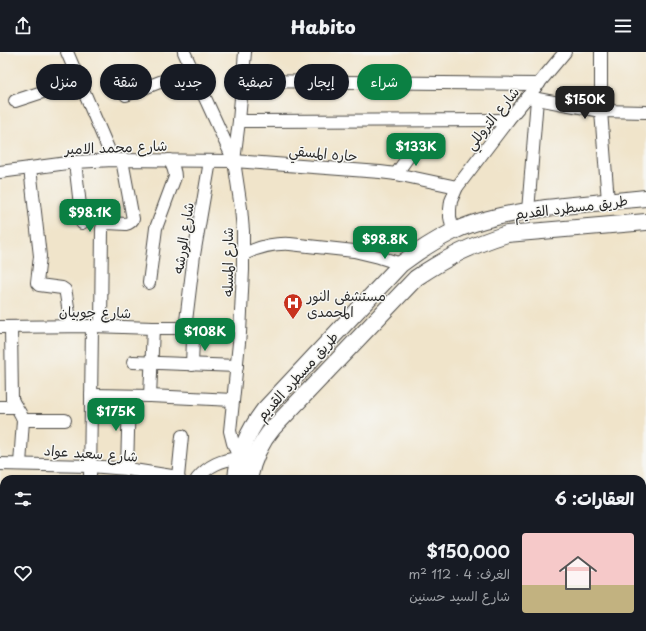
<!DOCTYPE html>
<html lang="ar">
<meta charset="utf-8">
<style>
body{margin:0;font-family:"Playpen Sans","Playpen Sans Arabic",sans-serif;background:#20242c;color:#f1f3f6;direction:rtl;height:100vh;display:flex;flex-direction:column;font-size:15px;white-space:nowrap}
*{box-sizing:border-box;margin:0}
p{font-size:13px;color:#9ea1a6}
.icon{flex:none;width:22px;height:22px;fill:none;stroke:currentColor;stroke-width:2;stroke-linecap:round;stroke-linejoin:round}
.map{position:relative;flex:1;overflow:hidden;direction:ltr}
.sheet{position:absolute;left:0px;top:423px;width:646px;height:156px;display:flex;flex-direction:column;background:#171b24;border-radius:12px 12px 0 0;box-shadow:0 1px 3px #0004;direction:rtl}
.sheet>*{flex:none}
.top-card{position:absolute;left:12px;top:12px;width:400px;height:36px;direction:rtl;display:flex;gap:8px}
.price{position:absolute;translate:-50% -34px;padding:0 9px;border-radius:8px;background:#0b8043;color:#fff;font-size:13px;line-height:26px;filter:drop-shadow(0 1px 2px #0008)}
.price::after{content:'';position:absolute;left:50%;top:24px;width:12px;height:9px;margin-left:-6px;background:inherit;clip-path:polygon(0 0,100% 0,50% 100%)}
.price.on{background:#222;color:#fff}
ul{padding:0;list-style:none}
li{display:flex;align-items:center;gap:12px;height:100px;padding:0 12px}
li span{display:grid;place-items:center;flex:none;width:112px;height:80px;border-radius:4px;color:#555}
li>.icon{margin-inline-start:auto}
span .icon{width:48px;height:48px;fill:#fffc;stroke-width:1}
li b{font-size:17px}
h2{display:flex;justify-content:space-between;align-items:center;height:48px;padding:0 12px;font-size:17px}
.tag{padding:0 14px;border-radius:18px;background:#171b24;box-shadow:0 1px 3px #0004;font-size:14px;line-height:36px}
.tag.on{background:#0b8043;color:#fff}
header{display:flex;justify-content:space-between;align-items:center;height:52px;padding:0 12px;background:#171b24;font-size:18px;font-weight:800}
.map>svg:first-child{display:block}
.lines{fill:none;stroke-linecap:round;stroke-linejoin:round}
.minor-casing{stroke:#494743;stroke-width:14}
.major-casing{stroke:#494743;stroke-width:18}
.minor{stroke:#fff;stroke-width:12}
.major{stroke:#fff;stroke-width:16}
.labels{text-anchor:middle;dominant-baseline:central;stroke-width:3;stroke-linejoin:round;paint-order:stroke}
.street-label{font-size:14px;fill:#2b2b2b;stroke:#f6f6f2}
.poi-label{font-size:14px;fill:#2b2b2b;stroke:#f6f6f2;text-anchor:start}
</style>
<header><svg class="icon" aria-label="menu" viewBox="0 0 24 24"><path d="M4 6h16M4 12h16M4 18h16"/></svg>Habito<svg class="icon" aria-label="share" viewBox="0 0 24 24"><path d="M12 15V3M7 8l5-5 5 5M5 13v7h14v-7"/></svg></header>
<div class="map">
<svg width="646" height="579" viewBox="0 0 646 579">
<rect width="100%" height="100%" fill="#f6f6f2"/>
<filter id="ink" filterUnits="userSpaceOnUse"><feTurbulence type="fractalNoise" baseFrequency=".025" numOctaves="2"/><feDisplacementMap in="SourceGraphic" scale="8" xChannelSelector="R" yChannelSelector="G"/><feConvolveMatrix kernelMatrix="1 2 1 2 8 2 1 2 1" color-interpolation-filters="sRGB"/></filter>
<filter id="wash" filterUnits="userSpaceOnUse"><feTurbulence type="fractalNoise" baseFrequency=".012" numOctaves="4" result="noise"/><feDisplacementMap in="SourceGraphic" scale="16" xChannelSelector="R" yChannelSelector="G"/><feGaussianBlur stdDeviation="0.9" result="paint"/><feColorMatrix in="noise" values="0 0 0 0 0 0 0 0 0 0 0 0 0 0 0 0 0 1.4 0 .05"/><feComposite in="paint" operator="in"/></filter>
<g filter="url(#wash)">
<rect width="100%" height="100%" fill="#f0e4ca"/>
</g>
<g filter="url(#ink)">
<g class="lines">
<g class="minor-casing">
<g id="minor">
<path d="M67,0L113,108"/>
<path d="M184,0L234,109L241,156L243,179V218L240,281L230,379L233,391L239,406C221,408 209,413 197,427"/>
<path d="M601,0V59L608,149"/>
<path d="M243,29L539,32"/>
<path d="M126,43L191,18"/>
<path d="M527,45L601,59L646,60"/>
<path d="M15,49L79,28"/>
<path d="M239,69L508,68"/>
<path d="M234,109L239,69L245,0"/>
<path d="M75,110L82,171"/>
<path d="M30,116L40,204L37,231L39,233L62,236L65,238L66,242L71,274"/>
<path d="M0,120L75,110L113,108L234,109L380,120L396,122L457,135"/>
<path d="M396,122L416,94"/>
<path d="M528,159L537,47"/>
<path d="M453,180L450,165V157L451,149L457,135L508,68L565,0"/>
<path d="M244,202C259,195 273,191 290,192L354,199L379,205L401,212"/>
<path d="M149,231L156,176L175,125C175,118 173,114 169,108"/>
<path d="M101,274L102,176L105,172L108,171L126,172C130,171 131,170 133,167L122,108"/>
<path d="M0,275L92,274L153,276H178C183,275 185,273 186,269L194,203L210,109"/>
<path d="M11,275L12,347C15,355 21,360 23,368L20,412"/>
<path d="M133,310L237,314"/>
<path d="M192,313L193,287"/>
<path d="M91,343L150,344L233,348"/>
<path d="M150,344L153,276"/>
<path d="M0,355H16"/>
<path d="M23,368H65"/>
<path d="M0,412L90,414L127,417L178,425L179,427"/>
<path d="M127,417L129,344"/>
<path d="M178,425L182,384"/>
<path d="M90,427L92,274"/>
<path d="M0,465H4"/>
<path d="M131,575L142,579"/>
<path d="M0,576L62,579"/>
</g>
</g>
<g class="major-casing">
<g id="major">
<path d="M236,427C238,401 248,379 264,358L401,212C417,200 434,189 452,180C481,166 514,161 546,156C579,152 613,149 646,146"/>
<path d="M249,427C253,407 260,391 273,376L416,226C447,205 472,193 507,182L646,170"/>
<path d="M219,579L220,575"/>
<path d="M238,579L239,575"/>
</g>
</g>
<use href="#minor" class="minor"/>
<use href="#major" class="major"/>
</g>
</g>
<defs>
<g id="hospital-pin" transform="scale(1)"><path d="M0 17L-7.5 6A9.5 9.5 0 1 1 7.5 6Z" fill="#c8321e" stroke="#f6f6f2"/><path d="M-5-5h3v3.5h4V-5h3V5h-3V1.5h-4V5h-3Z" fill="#fff"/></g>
</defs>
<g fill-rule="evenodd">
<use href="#hospital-pin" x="293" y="251"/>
</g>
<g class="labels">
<g class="street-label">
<text transform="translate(492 66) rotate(-51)">شارع التروللي</text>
<text transform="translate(116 95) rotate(-2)">شارع محمد الامير</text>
<text transform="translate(323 101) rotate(5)">حاره المسقي</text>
<text transform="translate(571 155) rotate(-7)">طريق مسطرد القديم</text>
<text transform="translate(183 186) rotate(-81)">شارع الورشه</text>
<text transform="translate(227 210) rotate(-90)">شارع المسله</text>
<text transform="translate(95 260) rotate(1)">شارع جوبيان</text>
<text transform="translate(297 324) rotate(-48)">طريق مسطرد القديم</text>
<text transform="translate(91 401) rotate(4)">شارع سعيد عواد</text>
</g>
<g class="poi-label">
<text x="307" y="243">مستشفى النور<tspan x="307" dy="16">المحمدى</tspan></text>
</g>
</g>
</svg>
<b class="price on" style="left:585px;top:68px">$150K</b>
<b class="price" style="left:416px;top:115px">$133K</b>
<b class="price" style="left:90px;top:181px">$98.1K</b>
<b class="price" style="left:385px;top:208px">$98.8K</b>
<b class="price" style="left:205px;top:300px">$108K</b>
<b class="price" style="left:116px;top:380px">$175K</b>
<div class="top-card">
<a class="tag on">شراء</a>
<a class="tag">إيجار</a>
<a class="tag">تصفية</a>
<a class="tag">جديد</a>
<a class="tag">شقة</a>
<a class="tag">منزل</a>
</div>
<section class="sheet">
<h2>العقارات: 6<svg class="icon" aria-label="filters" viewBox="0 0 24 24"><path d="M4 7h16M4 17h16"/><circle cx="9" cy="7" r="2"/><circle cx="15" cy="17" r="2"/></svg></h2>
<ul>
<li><span style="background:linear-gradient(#f6c9c9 65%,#c2b280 0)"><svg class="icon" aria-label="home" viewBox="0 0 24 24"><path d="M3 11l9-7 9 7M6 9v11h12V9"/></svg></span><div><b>$150,000</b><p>الغرف: 4 · 112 m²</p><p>شارع السيد حسنين</p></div><svg class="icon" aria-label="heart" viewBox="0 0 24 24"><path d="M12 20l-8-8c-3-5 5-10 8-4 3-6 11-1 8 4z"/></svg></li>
</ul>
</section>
</div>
